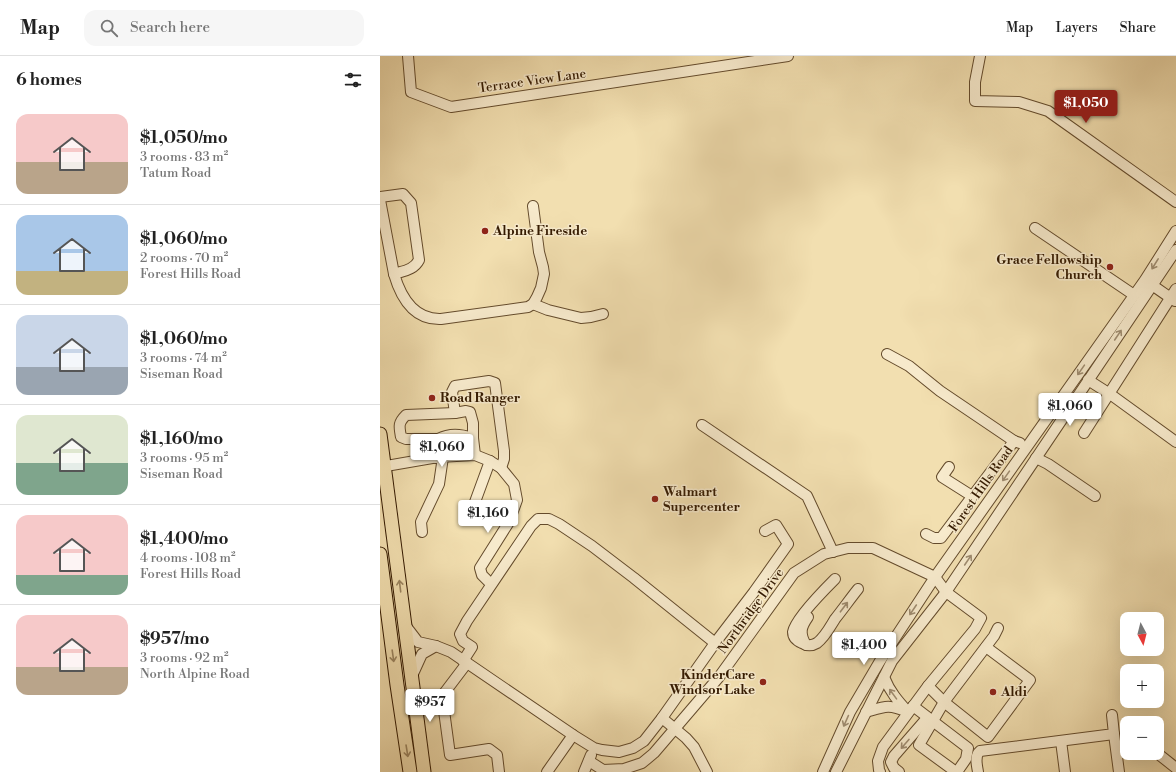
<!DOCTYPE html>
<meta charset="utf-8">
<style>
body{margin:0;font-family:"Libre Bodoni",serif;background:#f6f6f6;color:#222;height:100vh;display:flex;flex-direction:column;font-size:15px;white-space:nowrap}
*{box-sizing:border-box;margin:0}
p{font-size:13px;color:#767676}
.icon{flex:none;width:22px;height:22px;fill:none;stroke:currentColor;stroke-width:2;stroke-linecap:round;stroke-linejoin:round}
.map{position:relative;flex:1;overflow:hidden}
.details{display:flex;flex-direction:column;background:#fff;width:380px}
.details>*{flex:none}
.needle{width:26px;rotate:173deg}
.fabs{position:absolute;left:740px;top:556px;display:grid;gap:8px}
.fabs a{display:grid;place-items:center;width:44px;height:44px;border-radius:8px;background:#fff;box-shadow:0 4px 16px #0002;font-size:20px}
.price{position:absolute;translate:-50% -34px;padding:0 9px;border-radius:4px;background:#fff;color:#222;font-size:13px;line-height:26px;filter:drop-shadow(0 1px 2px #0008)}
.price::after{content:'';position:absolute;left:50%;top:24px;width:12px;height:9px;margin-left:-6px;background:inherit;clip-path:polygon(0 0,100% 0,50% 100%)}
.price.active{background:#8f2418;color:#fff}
ul{padding:0;list-style:none}
li{display:flex;align-items:center;gap:12px;height:100px;padding:0 16px}
li+li{border-top:1px solid #e0e0e0}
li span{display:grid;place-items:center;flex:none;width:112px;height:80px;border-radius:12px;color:#555}
li>.icon{margin-inline-start:auto}
span .icon{width:48px;height:48px;fill:#fffc;stroke-width:1}
li b{font-size:17px}
h2{display:flex;justify-content:space-between;align-items:center;height:48px;padding:0 16px;font-size:17px}
header{display:flex;align-items:center;gap:24px;box-sizing:border-box;height:56px;padding:0 20px;background:#fff;border-bottom:1px solid #e0e0e0}
header strong{font-size:19px}
nav{display:flex;gap:22px;margin-inline-start:auto;font-size:14px}
.search{width:280px;height:36px;background:#f6f6f6;display:flex;align-items:center;gap:10px;box-sizing:border-box;padding:0 14px;border-radius:12px;color:#767676;font-size:15px}
main{display:flex;flex:1;min-height:0}
.map>svg:first-child{display:block}
.lines{fill:none;stroke-linecap:round;stroke-linejoin:round}
.minor-casing{stroke:#644b2c;stroke-width:12}
.major-casing{stroke:#341a00;stroke-width:15}
.minor{stroke:#f7eacc;stroke-width:10}
.major{stroke:#f2dfb0;stroke-width:13}
.oneway{stroke:#9f8c70}
.oneway2{stroke:#9c8661}
.poi-dot{fill:#8f2418;stroke:#f7eacc;stroke-width:1.5}
.labels{text-anchor:middle;dominant-baseline:central;stroke-width:3;stroke-linejoin:round;paint-order:stroke}
.street-label{font-size:13px;fill:#341a00;stroke:#f7eacc}
.poi-label{font-size:13px;font-weight:bold;fill:#341a00;stroke:#f7eacc;text-anchor:start}
</style>
<header>
<strong>Map</strong>
<div class="search"><svg class="icon" aria-label="search" viewBox="0 0 24 24"><circle cx="10" cy="10" r="6"/><path d="M15 15l6 6"/></svg>Search here</div>
<nav><a>Map</a><a>Layers</a><a>Share</a></nav>
</header>
<main>
<section class="details">
<h2>6 homes<svg class="icon" aria-label="filters" viewBox="0 0 24 24"><path d="M4 7h16M4 17h16"/><circle cx="9" cy="7" r="2"/><circle cx="15" cy="17" r="2"/></svg></h2>
<ul>
<li><span style="background:linear-gradient(#f6c9c9 60%,#b9a48a 0)"><svg class="icon" aria-label="home" viewBox="0 0 24 24"><path d="M3 11l9-7 9 7M6 9v11h12V9"/></svg></span><div><b>$1,050/mo</b><p>3 rooms · 83 m²</p><p>Tatum Road</p></div></li>
<li><span style="background:linear-gradient(#a9c7e8 70%,#c2b280 0)"><svg class="icon" aria-label="home" viewBox="0 0 24 24"><path d="M3 11l9-7 9 7M6 9v11h12V9"/></svg></span><div><b>$1,060/mo</b><p>2 rooms · 70 m²</p><p>Forest Hills Road</p></div></li>
<li><span style="background:linear-gradient(#c9d6e8 65%,#9aa5b1 0)"><svg class="icon" aria-label="home" viewBox="0 0 24 24"><path d="M3 11l9-7 9 7M6 9v11h12V9"/></svg></span><div><b>$1,060/mo</b><p>3 rooms · 74 m²</p><p>Siseman Road</p></div></li>
<li><span style="background:linear-gradient(#dfe7d0 60%,#7fa58c 0)"><svg class="icon" aria-label="home" viewBox="0 0 24 24"><path d="M3 11l9-7 9 7M6 9v11h12V9"/></svg></span><div><b>$1,160/mo</b><p>3 rooms · 95 m²</p><p>Siseman Road</p></div></li>
<li><span style="background:linear-gradient(#f6c9c9 75%,#7fa58c 0)"><svg class="icon" aria-label="home" viewBox="0 0 24 24"><path d="M3 11l9-7 9 7M6 9v11h12V9"/></svg></span><div><b>$1,400/mo</b><p>4 rooms · 108 m²</p><p>Forest Hills Road</p></div></li>
<li><span style="background:linear-gradient(#f6c9c9 65%,#b9a48a 0)"><svg class="icon" aria-label="home" viewBox="0 0 24 24"><path d="M3 11l9-7 9 7M6 9v11h12V9"/></svg></span><div><b>$957/mo</b><p>3 rooms · 92 m²</p><p>North Alpine Road</p></div></li>
</ul>
</section>
<div class="map">
<svg width="796" height="716" viewBox="0 0 796 716">
<rect width="100%" height="100%" fill="#f2dfb0"/>
<filter id="stains"><feTurbulence type="fractalNoise" baseFrequency=".005" numOctaves="4"/><feColorMatrix values="0 0 0 0 .2 0 0 0 0 .09 0 0 0 0 .02 0 0 0 .5 -.17"/></filter>
<radialGradient id="worn" r=".72"><stop offset=".6" stop-color="#630" stop-opacity="0"/><stop offset="1" stop-color="#630" stop-opacity=".3"/></radialGradient>
<g class="lines">
<g class="minor-casing">
<g id="minor">
<path d="M28,0L31,36L71,51L408,0"/>
<path d="M600,0L595,26V45L639,46L668,55L796,146"/>
<path d="M0,141L23,138L31,147L39,204C34,214 23,215 14,218C21,242 34,264 61,263L148,251L153,248L157,241L161,232L164,218L163,211L159,196L153,150"/>
<path d="M0,144L14,218"/>
<path d="M655,172L754,239"/>
<path d="M772,229L795,245"/>
<path d="M153,248L168,254L201,262L211,261L223,258"/>
<path d="M507,298L529,310L560,335L634,385"/>
<path d="M708,324L730,338L796,386"/>
<path d="M75,357L72,336L75,330L109,325L115,327L124,395V403L121,412"/>
<path d="M322,369L427,440L453,496"/>
<path d="M704,377L796,233"/>
<path d="M58,383H26L21,381C19,370 18,367 26,359L75,357L86,355L90,356L93,367V382"/>
<path d="M56,402L55,390L58,383C70,377 80,378 93,382L95,399"/>
<path d="M656,402L668,408L715,440"/>
<path d="M0,411L58,401L95,399L110,405L121,412L134,428L137,444L129,466L100,512L102,519L111,528"/>
<path d="M569,411L562,421L592,440"/>
<path d="M95,446L110,405"/>
<path d="M42,476L41,466L59,428L63,401"/>
<path d="M546,478L554,482H561L634,385L640,387"/>
<path d="M455,523C445,533 415,563 413,576C413,582 417,585 422,587C427,590 432,590 437,587C445,581 450,571 455,563C463,553 470,543 478,533"/>
<path d="M25,569L38,586L56,590L71,596L193,679L214,692L222,694L239,696L253,692L264,685L282,662"/>
<path d="M426,589C419,577 421,571 428,561"/>
<path d="M83,605L92,591L83,585L80,578L87,565L151,470L158,463H169L179,468L212,490L254,522L335,587"/>
<path d="M87,607L62,640L70,699L109,693L117,699L119,716"/>
<path d="M32,620L42,598L56,590"/>
<path d="M548,630L564,646L608,681L650,624L606,591"/>
<path d="M533,650L588,692L586,703L577,716"/>
<path d="M486,656C506,650 508,648 528,656C518,645 510,636 504,621"/>
<path d="M734,678L739,716"/>
<path d="M681,685L685,716"/>
<path d="M777,697L796,712"/>
<path d="M209,705L223,714L244,713L262,707L274,697L339,621L414,517L444,498L468,492H493L555,521L566,536L601,562L595,573L548,630L503,691L498,705L499,714L500,716"/>
<path d="M167,716L193,679"/>
<path d="M204,716L211,699"/>
<path d="M327,716L314,691L306,682L282,662L335,587L374,536L408,488L396,469L385,475"/>
<path d="M443,716L470,656L500,605L555,521L765,224L796,175"/>
<path d="M456,716L512,605L566,536L796,194"/>
<path d="M519,716L514,712L511,706L514,700L547,662"/>
<path d="M576,716L539,689L564,646L614,580L618,572"/>
<path d="M598,716C597,709 594,700 600,695L734,678L732,659"/>
</g>
</g>
<g class="major-casing">
<g id="major">
<path d="M0,378L44,716"/>
<path d="M0,498L17,629L30,716"/>
</g>
</g>
<use href="#minor" class="minor"/>
<use href="#major" class="major"/>
</g>
<defs><path id="oneway-shaft" d="M-6 0H5M1.5-3L5.5 0L1.5 3" fill="none" stroke-width="1.6" stroke-linecap="round" stroke-linejoin="round"/></defs>
<g class="oneway">
<use href="#oneway-shaft" transform="translate(775 208) rotate(122)"/>
<use href="#oneway-shaft" transform="translate(738 279) rotate(-56)"/>
<use href="#oneway-shaft" transform="translate(701 314) rotate(125)"/>
<use href="#oneway-shaft" transform="translate(626 420) rotate(125)"/>
<use href="#oneway-shaft" transform="translate(588 504) rotate(-56)"/>
<use href="#oneway-shaft" transform="translate(464 551) rotate(-53)"/>
<use href="#oneway-shaft" transform="translate(533 554) rotate(124)"/>
<use href="#oneway-shaft" transform="translate(513 638) rotate(-126)"/>
<use href="#oneway-shaft" transform="translate(466 665) rotate(114)"/>
<use href="#oneway-shaft" transform="translate(525 688) rotate(131)"/>
</g>
<g class="oneway2">
<use href="#oneway-shaft" transform="translate(20 530) rotate(-97)"/>
<use href="#oneway-shaft" transform="translate(13 600) rotate(82)"/>
<use href="#oneway-shaft" transform="translate(27 695) rotate(81)"/>
</g>
<g class="poi-dot">
<circle cx="105" cy="175" r="4"/>
<circle cx="730" cy="211" r="4"/>
<circle cx="52" cy="342" r="4"/>
<circle cx="275" cy="443" r="4"/>
<circle cx="383" cy="626" r="4"/>
<circle cx="613" cy="636" r="4"/>
</g>
<g class="labels">
<g class="street-label">
<text transform="translate(152 25) rotate(-8)">Terrace View Lane</text>
<text transform="translate(601 433) rotate(-55)">Forest Hills Road</text>
<text transform="translate(371 555) rotate(-54)">Northridge Drive</text>
</g>
<g class="poi-label">
<text x="113" y="175">Alpine Fireside</text>
<text x="722" y="204" text-anchor="end">Grace Fellowship<tspan x="722" dy="15">Church</tspan></text>
<text x="60" y="342">Road Ranger</text>
<text x="283" y="436">Walmart<tspan x="283" dy="15">Supercenter</tspan></text>
<text x="375" y="619" text-anchor="end">KinderCare<tspan x="375" dy="15">Windsor Lake</tspan></text>
<text x="621" y="636">Aldi</text>
</g>
</g>
<rect width="100%" height="100%" filter="url(#stains)"/>
<rect width="100%" height="100%" fill="url(#worn)"/>
</svg>
<div class="fabs">
<a><svg class="needle" viewBox="-14 -14 28 28"><path d="M0-13l5 13h-10z" fill="#e53935"/><path d="M0 13l5-13h-10z" fill="#767676"/></svg></a>
<a>+</a>
<a>−</a>
</div>
<b class="price active" style="left:706px;top:68px">$1,050</b>
<b class="price" style="left:690px;top:371px">$1,060</b>
<b class="price" style="left:62px;top:412px">$1,060</b>
<b class="price" style="left:108px;top:478px">$1,160</b>
<b class="price" style="left:484px;top:610px">$1,400</b>
<b class="price" style="left:50px;top:667px">$957</b>
</div>
</main>
